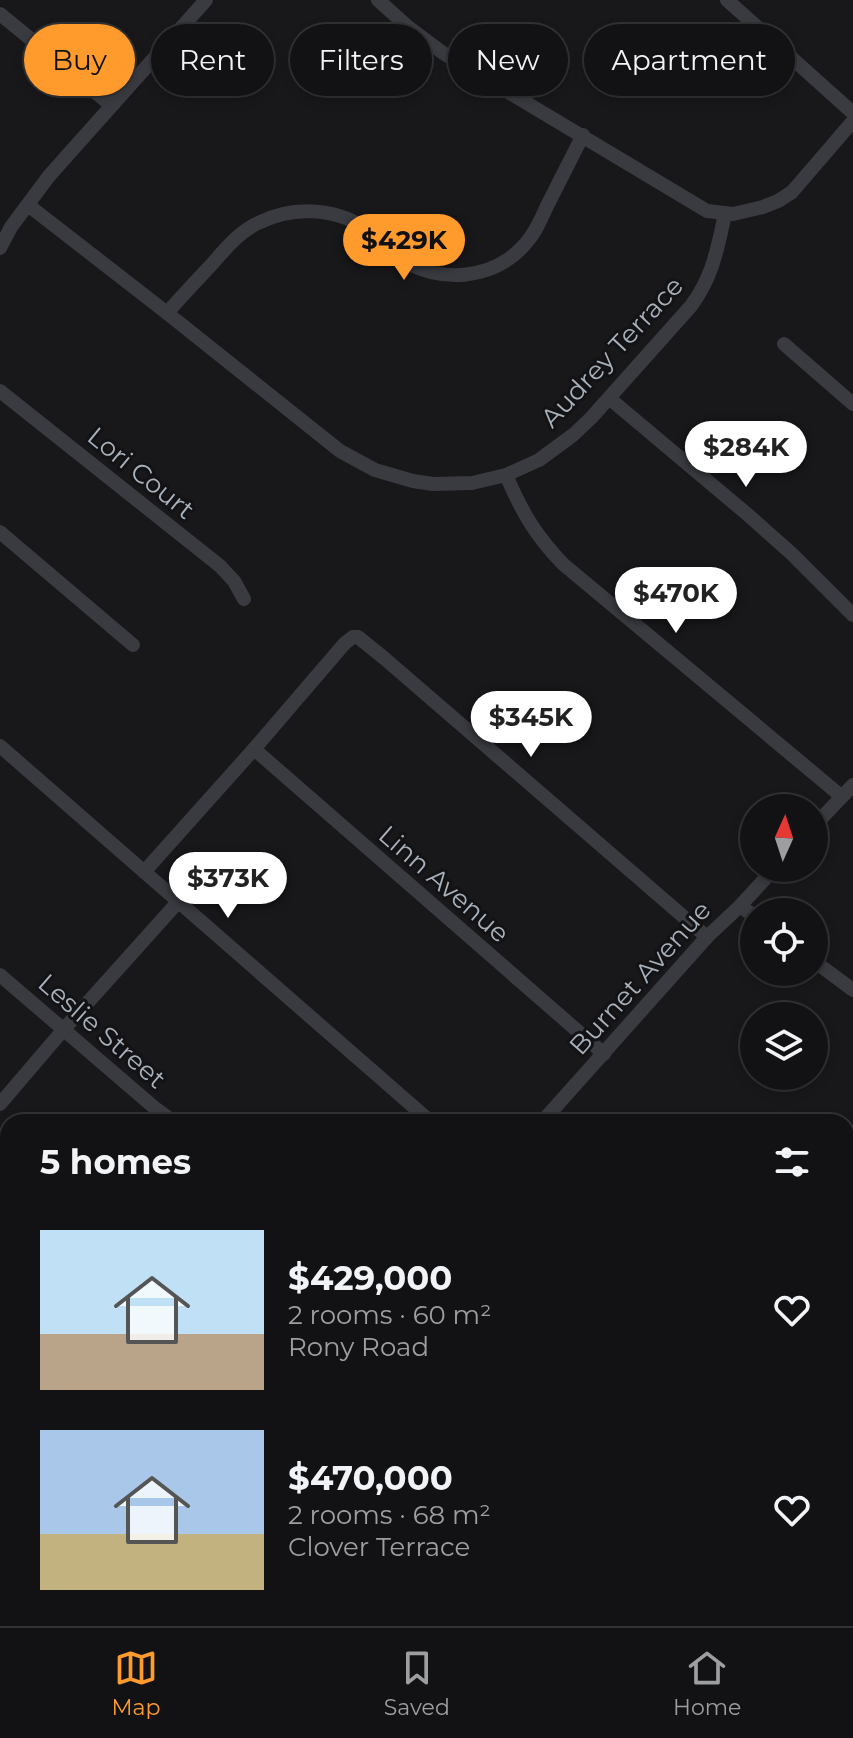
<!DOCTYPE html>
<meta charset="utf-8">
<style>
body{margin:0;font-family:Montserrat,sans-serif;background:#1b1b1d;color:#f1f3f6;height:100vh;display:flex;flex-direction:column;font-size:30px;white-space:nowrap}
*{box-sizing:border-box;margin:0}
p{font-size:26px;color:#9c9ea0}
.icon{flex:none;width:44px;height:44px;fill:none;stroke:currentColor;stroke-width:2;stroke-linecap:round;stroke-linejoin:round}
.map{position:relative;flex:1;overflow:hidden}
.details{position:absolute;left:0px;top:1114px;width:854px;height:512px;display:flex;flex-direction:column;background:#121214;border-radius:24px 24px 0 0;box-shadow:0 4px 12px #0003,0 0 0 2px #313234}
.details>*{flex:none}
.guide{position:absolute;left:24px;top:24px;width:806px;height:72px;display:flex;gap:16px}
.needle{width:52px;rotate:3deg}
.tools{position:absolute;left:740px;top:794px;display:grid;gap:16px}
.tools a{display:grid;place-items:center;width:88px;height:88px;border-radius:50%;background:#121214;box-shadow:0 4px 12px #0003,0 0 0 2px #313234;font-size:40px}
.price{position:absolute;translate:-50% -68px;padding:0 18px;border-radius:28px;background:#fff;color:#222;font-size:26px;line-height:52px;filter:drop-shadow(0 2px 4px #0008)}
.price::after{content:'';position:absolute;left:50%;top:48px;width:24px;height:18px;margin-left:-12px;background:inherit;clip-path:polygon(0 0,100% 0,50% 100%)}
.price.current{background:#ff9b2c;color:#111}
ul{padding:0;list-style:none}
li{display:flex;align-items:center;gap:24px;height:200px;padding:0 40px}
li span{display:grid;place-items:center;flex:none;width:224px;height:160px;border-radius:0px;color:#555}
li>.icon{margin-inline-start:auto}
span .icon{width:96px;height:96px;fill:#fffc;stroke-width:1}
li b{font-size:34px}
h2{display:flex;justify-content:space-between;align-items:center;height:96px;padding:0 40px;font-size:34px}
.tag{padding:0 28px;border-radius:36px;background:#121214;box-shadow:0 4px 12px #0003,0 0 0 2px #313234;font-size:28px;line-height:72px}
.tag.current{background:#ff9b2c;color:#111}
.dock{display:flex;justify-content:space-around;align-items:center;height:112px;border-top:2px solid #313234;background:#121214;font-size:22px;color:#9c9ea0}
.dock a{display:grid;justify-items:center;gap:4px}
.dock .current{color:#ff9b2c}
.map>svg:first-child{display:block}
.green{fill:#1e261e}
.lines{fill:none;stroke-linecap:round;stroke-linejoin:round}
.path{stroke:#3f4247;stroke-width:2;stroke-dasharray:4 6;stroke-linecap:butt}
.minor{stroke:#393b40;stroke-width:14}
.labels{text-anchor:middle;dominant-baseline:central;stroke-width:6;stroke-linejoin:round;paint-order:stroke}
.street-label{font-size:26px;fill:#a9b1bb;stroke:#131316}
</style>
<div class="map">
<svg width="853" height="1626" viewBox="0 0 853 1626">
<rect width="100%" height="100%" fill="#18181b"/>
<g class="green">
<path d="M853,1440V1626H688L697,1618H846V1448Z"/>
<path d="M378,1618H643L654,1626H378Z"/>
</g>
<g class="lines">
<g class="path">
<path d="M0,1381L8,1388"/>
<path d="M0,1504L8,1495"/>
</g>
<g class="minor">
<path d="M378,0L407,26L443,53L707,211L733,214L763,207L778,201L792,192L853,121"/>
<path d="M727,0L853,113"/>
<path d="M0,14L111,105"/>
<path d="M28,205L167,313L340,451L375,470L413,481L433,484L472,483L506,475L539,460L573,435L591,418L691,306C713,276 717,250 725,214"/>
<path d="M0,248L11,227L49,176L206,0"/>
<path d="M167,313C182,296 197,280 213,263C226,248 239,232 258,223C294,205 340,207 373,234C382,241 389,251 400,258C439,285 495,280 526,243C536,232 541,219 547,206C559,182 571,159 583,135"/>
<path d="M784,344L853,404"/>
<path d="M0,391L220,566L234,581L244,599"/>
<path d="M609,398L747,514L792,554L853,615"/>
<path d="M506,475C522,512 535,535 563,564L841,796"/>
<path d="M0,532L133,645"/>
<path d="M0,746L431,1122"/>
<path d="M254,749L604,1054"/>
<path d="M814,826L853,785"/>
<path d="M144,872L254,749L345,643L353,637H358L384,658L707,937"/>
<path d="M740,906L754,916"/>
<path d="M814,961L853,990"/>
<path d="M0,975L156,1109L174,1122"/>
<path d="M0,1104L64,1029L178,902"/>
<path d="M542,1122L707,937L740,906L775,868"/>
<path d="M846,1171L853,1164"/>
<path d="M0,1182L8,1189"/>
<path d="M0,1338L8,1329"/>
<path d="M846,1378L853,1384"/>
<path d="M846,1418L853,1409"/>
<path d="M0,1473L8,1464"/>
<path d="M0,1585L3,1583L8,1585"/>
<path d="M0,1615L8,1607"/>
<path d="M68,1618L82,1626"/>
<path d="M284,1626L285,1618"/>
</g>
</g>
<g class="labels">
<g class="street-label">
<text transform="translate(612 352) rotate(-47)">Audrey Terrace</text>
<text transform="translate(141 473) rotate(39)">Lori Court</text>
<text transform="translate(444 884) rotate(41)">Linn Avenue</text>
<text transform="translate(640 978) rotate(-48)">Burnet Avenue</text>
<text transform="translate(102 1031) rotate(41)">Leslie Street</text>
</g>
</g>
</svg>
<div class="tools">
<a><svg class="needle" viewBox="-14 -14 28 28"><path d="M0-13l5 13h-10z" fill="#e53935"/><path d="M0 13l5-13h-10z" fill="#9c9ea0"/></svg></a>
<a><svg class="icon" aria-label="locate" viewBox="0 0 24 24"><circle cx="12" cy="12" r="6"/><path d="M12 2v4M12 18v4M2 12h4M18 12h4"/></svg></a>
<a><svg class="icon" aria-label="layers" viewBox="0 0 24 24"><path d="M12 4l9 5-9 5-9-5zM3 14l9 5 9-5"/></svg></a>
</div>
<b class="price current" style="left:404px;top:282px">$429K</b>
<b class="price" style="left:746px;top:489px">$284K</b>
<b class="price" style="left:676px;top:635px">$470K</b>
<b class="price" style="left:531px;top:759px">$345K</b>
<b class="price" style="left:228px;top:920px">$373K</b>
<div class="guide">
<a class="tag current">Buy</a>
<a class="tag">Rent</a>
<a class="tag">Filters</a>
<a class="tag">New</a>
<a class="tag">Apartment</a>
</div>
<section class="details">
<h2>5 homes<svg class="icon" aria-label="filters" viewBox="0 0 24 24"><path d="M4 7h16M4 17h16"/><circle cx="9" cy="7" r="2"/><circle cx="15" cy="17" r="2"/></svg></h2>
<ul>
<li><span style="background:linear-gradient(#bfe0f5 65%,#b9a48a 0)"><svg class="icon" aria-label="home" viewBox="0 0 24 24"><path d="M3 11l9-7 9 7M6 9v11h12V9"/></svg></span><div><b>$429,000</b><p>2 rooms · 60 m²</p><p>Rony Road</p></div><svg class="icon" aria-label="heart" viewBox="0 0 24 24"><path d="M12 20l-8-8c-3-5 5-10 8-4 3-6 11-1 8 4z"/></svg></li>
<li><span style="background:linear-gradient(#a9c7e8 65%,#c2b280 0)"><svg class="icon" aria-label="home" viewBox="0 0 24 24"><path d="M3 11l9-7 9 7M6 9v11h12V9"/></svg></span><div><b>$470,000</b><p>2 rooms · 68 m²</p><p>Clover Terrace</p></div><svg class="icon" aria-label="heart" viewBox="0 0 24 24"><path d="M12 20l-8-8c-3-5 5-10 8-4 3-6 11-1 8 4z"/></svg></li>
</ul>
</section>
</div>
<nav class="dock">
<a class="current"><svg class="icon" aria-label="map" viewBox="0 0 24 24"><path d="M3 6l6-2 6 2 6-2v14l-6 2-6-2-6 2zM9 4v14M15 6v14"/></svg>Map</a>
<a><svg class="icon" aria-label="saved" viewBox="0 0 24 24"><path d="M7 4h10v16l-5-4-5 4z"/></svg>Saved</a>
<a><svg class="icon" aria-label="home" viewBox="0 0 24 24"><path d="M3 11l9-7 9 7M6 9v11h12V9"/></svg>Home</a>
</nav>
